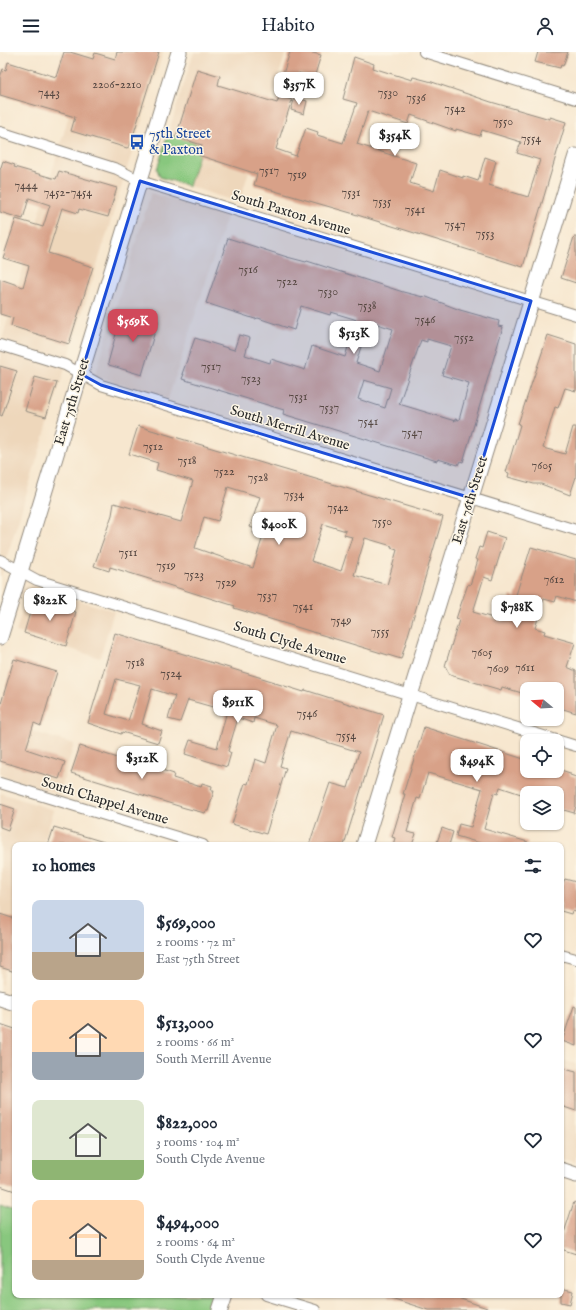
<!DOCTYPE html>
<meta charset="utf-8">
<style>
body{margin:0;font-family:"IM FELL English",serif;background:#f6f6f7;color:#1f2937;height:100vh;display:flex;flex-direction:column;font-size:15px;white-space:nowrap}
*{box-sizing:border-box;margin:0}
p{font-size:13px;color:#747a83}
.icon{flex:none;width:22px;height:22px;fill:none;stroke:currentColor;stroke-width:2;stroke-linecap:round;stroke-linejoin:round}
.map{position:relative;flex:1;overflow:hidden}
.details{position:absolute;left:12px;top:790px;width:552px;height:456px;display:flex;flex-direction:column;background:#fff;border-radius:8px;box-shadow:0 1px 3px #0004}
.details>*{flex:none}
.needle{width:26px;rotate:288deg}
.fabs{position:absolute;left:520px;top:630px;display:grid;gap:8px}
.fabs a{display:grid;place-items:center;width:44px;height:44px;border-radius:8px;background:#fff;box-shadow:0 1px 3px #0004;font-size:20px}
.price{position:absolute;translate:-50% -34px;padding:0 9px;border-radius:8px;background:#fff;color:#222;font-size:13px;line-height:26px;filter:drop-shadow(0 1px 2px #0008)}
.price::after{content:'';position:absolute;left:50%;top:24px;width:12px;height:9px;margin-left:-6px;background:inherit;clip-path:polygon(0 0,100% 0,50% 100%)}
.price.on{background:#d1495b;color:#fff}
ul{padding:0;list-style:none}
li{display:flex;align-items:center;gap:12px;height:100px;padding:0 20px}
li span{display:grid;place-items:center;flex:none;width:112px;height:80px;border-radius:8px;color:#555}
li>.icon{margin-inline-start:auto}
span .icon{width:48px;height:48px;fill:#fffc;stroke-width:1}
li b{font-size:17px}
h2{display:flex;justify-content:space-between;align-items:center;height:48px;padding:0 20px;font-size:17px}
header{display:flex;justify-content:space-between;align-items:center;height:52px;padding:0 20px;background:#fff;font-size:18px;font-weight:600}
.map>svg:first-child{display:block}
.built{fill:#eed7bb}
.green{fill:#88c77e;stroke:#5a7954}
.building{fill:#d8a188;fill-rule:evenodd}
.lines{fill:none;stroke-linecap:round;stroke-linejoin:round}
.street-casing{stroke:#91897d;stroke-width:12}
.secondary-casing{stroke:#91897d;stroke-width:17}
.street{stroke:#fff;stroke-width:10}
.secondary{stroke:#fff;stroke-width:15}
.marked{fill:#1d4ed8;fill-opacity:0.2;stroke:#1d4ed8;stroke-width:3;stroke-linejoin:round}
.labels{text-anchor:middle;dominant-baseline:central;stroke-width:3;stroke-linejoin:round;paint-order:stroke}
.number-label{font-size:12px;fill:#564842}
.transit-label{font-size:14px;fill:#164399;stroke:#fcf5e5;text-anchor:start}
.street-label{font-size:14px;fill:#2b2b2b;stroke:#fcf5e5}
</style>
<header><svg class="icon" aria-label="menu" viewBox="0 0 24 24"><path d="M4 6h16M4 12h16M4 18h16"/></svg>Habito<svg class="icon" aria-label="person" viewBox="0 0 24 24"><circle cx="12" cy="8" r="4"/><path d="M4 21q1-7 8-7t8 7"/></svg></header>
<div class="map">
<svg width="576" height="1258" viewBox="0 0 576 1258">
<rect width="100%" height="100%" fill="#fcf5e5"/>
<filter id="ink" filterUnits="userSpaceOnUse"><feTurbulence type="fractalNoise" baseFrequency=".025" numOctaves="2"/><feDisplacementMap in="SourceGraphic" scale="8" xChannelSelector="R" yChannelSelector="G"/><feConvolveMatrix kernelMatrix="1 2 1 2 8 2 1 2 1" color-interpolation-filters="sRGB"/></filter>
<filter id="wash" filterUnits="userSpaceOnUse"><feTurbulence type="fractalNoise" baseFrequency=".012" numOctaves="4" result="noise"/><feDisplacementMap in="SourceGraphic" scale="16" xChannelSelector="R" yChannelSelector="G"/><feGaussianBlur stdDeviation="0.9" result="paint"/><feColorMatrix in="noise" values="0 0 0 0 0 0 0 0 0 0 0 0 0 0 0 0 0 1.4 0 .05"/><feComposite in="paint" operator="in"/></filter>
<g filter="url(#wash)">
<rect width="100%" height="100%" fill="#f7e7cf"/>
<g class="built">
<path d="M88,0H163L0,527V294Z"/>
<path d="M194,0H286L239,151L189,134L202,93L168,82Z"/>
<path d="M151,141L227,164L168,347L95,324Z"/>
<path d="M30,534L114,559L100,606L16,580Z"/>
<path d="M0,670L74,692L59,742L0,723Z"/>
<path d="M0,741L54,758L43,793H15V886L1,934Z"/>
<path d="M561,1008L576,1012V1111L561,1106Z"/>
</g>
<g class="green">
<path d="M168,82L202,93L189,134L160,125L157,117Z"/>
<path d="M0,1154L15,1159V1243H221L216,1258H0Z"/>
</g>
<g id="blocks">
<g class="building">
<path d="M64,0H70L93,7L95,1L115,7L117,0H159L130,94L127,96L71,79L75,65L0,43V25L3,17L6,18L8,10L56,25Z"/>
<path d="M290,0H309L321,3L314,26L299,21L297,26L283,22Z"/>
<path d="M538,0H568L563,14L561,13L560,16L535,10Z"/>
<path d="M354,5L374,12L373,16L412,28L413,25L432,30L491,50L550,67V65L566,70L523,215L351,161L254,133L257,122L198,103L202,93L176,85L197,17L220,24L218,33L277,51L280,44L292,48L276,97L296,104L306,76L318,80L317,83L343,91L357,51L343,47ZM368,59L408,72L411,63L456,79V77L480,84L482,78L521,90L517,101L540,108L528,145L489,133L496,109L485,105L478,129L463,124V126L440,118L434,139L410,131L416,111L357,92Z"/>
<path d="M295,45L307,49L304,62L291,58Z"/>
<path d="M3,109L15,113L14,115L56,127L59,119L117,136L108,165L79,157L78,161L62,156L48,201L93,215L69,292L11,274L13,266L0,262V227L23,235L29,214L3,206L16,167L43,175L50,153L29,146L23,167L0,160V118Z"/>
<path d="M574,185H576V231L561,226Z"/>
<path d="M228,186L287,205L306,210L307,209L403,240L423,245L424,244L460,258L499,269L498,274L503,275L463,410L460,409L458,413L438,407L437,409L283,362L284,358L182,327L184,322H182L195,286L234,298L239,283L250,286L245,303L270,311L271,307L305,318L312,294L345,305L356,268L354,267L331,260L330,263L301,254L294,278L258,266L255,267L206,251ZM371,270L393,277L380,319L356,311L368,272L370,273ZM427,287L451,294L442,323L469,331L459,368L455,367V369L399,352L421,288L427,290ZM364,328L391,336L385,356L358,347Z"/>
<path d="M122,260L158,269L142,323L109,313L108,311Z"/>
<path d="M548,283L576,292V339L565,336L558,356L555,355L543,396L565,402L573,375H576V425L570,443L541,432H534L508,425L509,421L506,420L520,373L518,372Z"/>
<path d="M0,314L17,319L2,364L0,363Z"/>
<path d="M35,325L57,331L46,365L25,359Z"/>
<path d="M138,374L443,465L401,607L234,556L235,554L146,526L110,515L109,519L94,514L112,463L114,451L181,470L193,429L156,418L158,411L129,402ZM228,435L260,445L250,475L255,477L253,481L263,484L253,516L195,496L204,465L218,469ZM323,472L346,479L344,483L352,485L341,519L311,509ZM365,486L392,494L391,496L397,498L387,533L354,523Z"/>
<path d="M487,480L505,486L492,528L484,525L473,560L503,569L511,544L515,546L531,495L576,508V550L557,544L555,550L544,547L535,576L545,579L544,582L575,591L567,615L576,619V661L557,655V637H527L525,642L502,635L501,638L450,623L445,614L459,568L456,567L460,555L468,532L470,533L478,508L475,507L479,495L482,496Z"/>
<path d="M34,547L76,560L66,594L24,581Z"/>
<path d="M115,581L275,630V631L304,640L305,638L384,663L344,793H309L330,731L348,736L359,700L291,679L280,714L286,716L266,782L232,772L245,731L248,732L255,707L266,711L277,673L254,666L253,671L238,666L228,699L231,701L227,715L185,702L190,688L217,696L227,659L188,648L180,670L168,667L175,644L152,637L142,672L162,679L158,691L122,680L121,682L88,671ZM116,627L140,633L128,669L106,662Z"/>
<path d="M14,607L57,620L41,674L34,671L26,697L65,710L59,727L0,709V655Z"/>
<path d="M424,675L527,708V719H557L558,717L570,721V723L576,725V754L574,761L557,756V741H527V744L500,735L498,742L494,741L484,777L528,790L527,793H486L456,784L459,772L471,775L482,737L428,721L420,747L417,746L407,780L416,782L412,793H393L395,786L392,785L405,742H403Z"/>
<path d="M80,694L143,714L144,710L156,714V716L174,722L173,726L201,735L202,731L212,734L211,739H214L208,759H206L205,761L185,756L71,721Z"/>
<path d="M0,752L15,757L8,778L0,775Z"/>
<path d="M54,775L104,790L103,793H48Z"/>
<path d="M442,776L453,780L449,793H436Z"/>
<path d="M565,827L576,830V860L572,859L571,862L561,859V834Z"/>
<path d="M0,862L15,867V920L0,915Z"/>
<path d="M574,954L576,955V994L562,989Z"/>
<path d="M0,972L15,977V1139L0,1134Z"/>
<path d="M561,1016L576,1020V1059L561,1054Z"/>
<path d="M574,1150L576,1151V1202L561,1197V1190Z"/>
<path d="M561,1236L573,1239L570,1252L561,1250Z"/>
<path d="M388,1243H459L458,1246L487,1256V1258H428L388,1245Z"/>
</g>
</g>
</g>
<g filter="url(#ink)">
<use href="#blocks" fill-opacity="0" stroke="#91897d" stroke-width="1"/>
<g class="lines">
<g class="street-casing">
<g id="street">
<path d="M424,0L576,47"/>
<path d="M0,80L117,117L140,129L576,263"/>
<path d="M0,293L65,313L101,333L576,478"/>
<path d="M0,508L37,528L576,694"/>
<path d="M0,731L203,793"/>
<path d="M561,903L576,907"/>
<path d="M266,1243L315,1258"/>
</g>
</g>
<g class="secondary-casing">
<g id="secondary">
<path d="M0,585L179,0"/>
<path d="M364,793L576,104"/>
<path d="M0,946L15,951"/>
<path d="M561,1118L576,1123"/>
<path d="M220,1258L225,1243"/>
</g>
</g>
<use href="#street" class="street"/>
<use href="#secondary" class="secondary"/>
</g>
</g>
<path class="marked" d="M140,129L531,249L471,446L101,333L81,322Z"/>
<defs>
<g id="bus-bare" transform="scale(1.2)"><path d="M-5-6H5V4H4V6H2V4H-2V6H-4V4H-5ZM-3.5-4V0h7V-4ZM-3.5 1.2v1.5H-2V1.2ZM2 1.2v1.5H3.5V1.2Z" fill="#1a4fb4" stroke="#fcf5e5" stroke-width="2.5" paint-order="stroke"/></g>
</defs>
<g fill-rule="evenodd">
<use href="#bus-bare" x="137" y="90"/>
</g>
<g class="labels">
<g class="number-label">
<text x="117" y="32">2206-2210</text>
<text x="49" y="40">7443</text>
<text x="388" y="40">7530</text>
<text x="416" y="45">7536</text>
<text x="455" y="56">7542</text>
<text x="503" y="69">7550</text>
<text x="531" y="86">7554</text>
<text x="269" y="118">7517</text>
<text x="297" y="122">7519</text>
<text x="26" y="133">7444</text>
<text x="68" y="140">7452-7454</text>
<text x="351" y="140">7531</text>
<text x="382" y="149">7535</text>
<text x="415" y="157">7541</text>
<text x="455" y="172">7547</text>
<text x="485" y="181">7553</text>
<text x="248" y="217">7516</text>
<text x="287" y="229">7522</text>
<text x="328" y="239">7530</text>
<text x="367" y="253">7538</text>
<text x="425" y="267">7546</text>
<text x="464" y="285">7552</text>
<text x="211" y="314">7517</text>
<text x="251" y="326">7523</text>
<text x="298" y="344">7531</text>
<text x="329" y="355">7537</text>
<text x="368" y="369">7541</text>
<text x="412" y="380">7547</text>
<text x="153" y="394">7512</text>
<text x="187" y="408">7518</text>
<text x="542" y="413">7605</text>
<text x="224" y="419">7522</text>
<text x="258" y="425">7528</text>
<text x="294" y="442">7534</text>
<text x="338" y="455">7542</text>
<text x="382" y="469">7550</text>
<text x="128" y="500">7511</text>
<text x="166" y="513">7519</text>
<text x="194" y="522">7523</text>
<text x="554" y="527">7612</text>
<text x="226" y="530">7529</text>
<text x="267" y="543">7537</text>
<text x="303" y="554">7541</text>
<text x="341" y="568">7549</text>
<text x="380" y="579">7555</text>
<text x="482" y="600">7605</text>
<text x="135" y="610">7518</text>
<text x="525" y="615">7611</text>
<text x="498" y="616">7609</text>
<text x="171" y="621">7524</text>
<text x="307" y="661">7546</text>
<text x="346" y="683">7554</text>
</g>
<g class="transit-label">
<text x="149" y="82">75th Street<tspan x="149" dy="16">&amp; Paxton</tspan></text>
</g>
<g class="street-label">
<text transform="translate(291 161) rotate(17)">South Paxton Avenue</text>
<text transform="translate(72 350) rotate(-73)">East 75th Street</text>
<text transform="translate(290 376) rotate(17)">South Merrill Avenue</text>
<text transform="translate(470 448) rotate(-73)">East 76th Street</text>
<text transform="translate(290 591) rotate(17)">South Clyde Avenue</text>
<text transform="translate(105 749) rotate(17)">South Chappel Avenue</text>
</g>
</g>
</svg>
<div class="fabs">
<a><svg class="needle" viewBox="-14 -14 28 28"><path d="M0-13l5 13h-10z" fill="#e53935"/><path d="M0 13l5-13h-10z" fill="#747a83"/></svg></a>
<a><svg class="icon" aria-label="locate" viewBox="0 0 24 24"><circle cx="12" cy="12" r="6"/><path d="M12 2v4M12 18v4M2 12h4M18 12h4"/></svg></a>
<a><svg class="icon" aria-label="layers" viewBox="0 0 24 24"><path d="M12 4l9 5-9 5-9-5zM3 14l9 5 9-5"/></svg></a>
</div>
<b class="price" style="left:299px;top:54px">$357K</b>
<b class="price" style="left:395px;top:105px">$354K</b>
<b class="price on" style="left:133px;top:291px">$569K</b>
<b class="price" style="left:354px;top:303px">$513K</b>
<b class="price" style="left:279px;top:494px">$400K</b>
<b class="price" style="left:50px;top:570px">$822K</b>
<b class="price" style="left:517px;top:577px">$788K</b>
<b class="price" style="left:238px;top:672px">$911K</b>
<b class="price" style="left:142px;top:728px">$312K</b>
<b class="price" style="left:477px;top:731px">$494K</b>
<section class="details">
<h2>10 homes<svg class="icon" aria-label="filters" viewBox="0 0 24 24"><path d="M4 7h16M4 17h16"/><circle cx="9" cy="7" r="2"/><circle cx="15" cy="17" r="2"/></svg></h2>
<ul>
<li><span style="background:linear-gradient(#c9d6e8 65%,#b9a48a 0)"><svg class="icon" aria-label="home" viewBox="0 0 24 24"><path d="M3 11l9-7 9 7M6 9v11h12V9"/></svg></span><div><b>$569,000</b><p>2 rooms · 72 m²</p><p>East 75th Street</p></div><svg class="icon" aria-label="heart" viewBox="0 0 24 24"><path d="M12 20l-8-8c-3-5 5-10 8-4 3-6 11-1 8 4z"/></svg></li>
<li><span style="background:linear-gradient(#ffd9b3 65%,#9aa5b1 0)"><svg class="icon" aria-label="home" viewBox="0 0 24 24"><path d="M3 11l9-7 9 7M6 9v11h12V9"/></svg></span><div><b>$513,000</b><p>2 rooms · 66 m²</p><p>South Merrill Avenue</p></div><svg class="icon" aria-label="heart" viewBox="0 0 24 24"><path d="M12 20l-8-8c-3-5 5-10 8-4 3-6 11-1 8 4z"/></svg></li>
<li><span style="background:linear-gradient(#dfe7d0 75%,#8fb573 0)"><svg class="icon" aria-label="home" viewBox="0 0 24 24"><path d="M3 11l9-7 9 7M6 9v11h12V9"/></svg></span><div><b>$822,000</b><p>3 rooms · 104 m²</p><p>South Clyde Avenue</p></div><svg class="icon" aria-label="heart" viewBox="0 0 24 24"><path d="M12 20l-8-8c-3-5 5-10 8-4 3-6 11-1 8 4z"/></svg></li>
<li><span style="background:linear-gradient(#ffd9b3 75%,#b9a48a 0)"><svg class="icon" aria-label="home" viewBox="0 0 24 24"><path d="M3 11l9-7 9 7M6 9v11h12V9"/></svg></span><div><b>$494,000</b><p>2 rooms · 64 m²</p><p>South Clyde Avenue</p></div><svg class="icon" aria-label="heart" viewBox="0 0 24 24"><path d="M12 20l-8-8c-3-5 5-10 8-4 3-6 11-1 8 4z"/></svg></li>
</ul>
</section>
</div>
